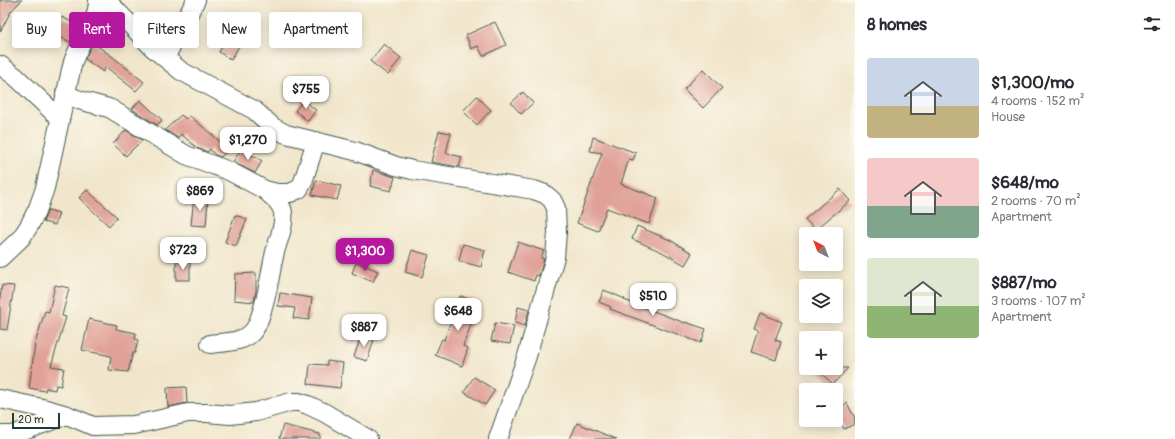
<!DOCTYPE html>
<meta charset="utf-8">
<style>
body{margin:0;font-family:Pangolin,sans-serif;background:#f7f7f7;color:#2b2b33;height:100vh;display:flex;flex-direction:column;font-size:15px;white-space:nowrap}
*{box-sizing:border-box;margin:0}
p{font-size:13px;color:#7c7c81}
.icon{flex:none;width:22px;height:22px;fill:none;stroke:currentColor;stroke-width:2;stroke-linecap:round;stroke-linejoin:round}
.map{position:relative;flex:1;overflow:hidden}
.panel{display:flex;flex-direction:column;background:#fff;width:320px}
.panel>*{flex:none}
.top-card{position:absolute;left:12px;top:12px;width:380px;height:36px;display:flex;gap:8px}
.needle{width:26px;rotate:318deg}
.fabs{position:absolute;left:799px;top:227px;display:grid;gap:8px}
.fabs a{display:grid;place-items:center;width:44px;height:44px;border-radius:4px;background:#fff;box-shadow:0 2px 10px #0003;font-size:20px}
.scale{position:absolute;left:12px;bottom:10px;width:48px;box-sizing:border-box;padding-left:4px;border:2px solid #1f3d34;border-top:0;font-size:11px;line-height:14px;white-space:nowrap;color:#1f3d34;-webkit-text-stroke:3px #fbf7ec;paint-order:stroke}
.price{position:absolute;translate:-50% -34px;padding:0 9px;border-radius:8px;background:#fff;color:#222;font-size:13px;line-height:26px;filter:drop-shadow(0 1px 2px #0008)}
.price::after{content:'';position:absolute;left:50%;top:24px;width:12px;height:9px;margin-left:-6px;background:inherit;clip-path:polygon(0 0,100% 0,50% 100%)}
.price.selected{background:#b5179e;color:#fff}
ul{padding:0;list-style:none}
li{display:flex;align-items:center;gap:12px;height:100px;padding:0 12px}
li span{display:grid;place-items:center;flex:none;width:112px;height:80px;border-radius:4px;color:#555}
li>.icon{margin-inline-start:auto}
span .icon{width:48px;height:48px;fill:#fffc;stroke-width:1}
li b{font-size:17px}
h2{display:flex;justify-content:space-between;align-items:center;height:48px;padding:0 12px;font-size:17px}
.pill{padding:0 14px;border-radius:4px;background:#fff;box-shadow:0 2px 10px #0003;font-size:14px;line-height:36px}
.pill.selected{background:#b5179e;color:#fff}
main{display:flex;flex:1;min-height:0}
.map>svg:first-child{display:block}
.building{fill:#e0a198}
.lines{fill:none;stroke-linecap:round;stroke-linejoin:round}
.minor-casing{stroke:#3e564b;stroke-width:20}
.minor{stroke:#fff;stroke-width:18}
</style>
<main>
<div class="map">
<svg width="855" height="439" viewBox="0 0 855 439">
<rect width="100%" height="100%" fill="#fbf7ec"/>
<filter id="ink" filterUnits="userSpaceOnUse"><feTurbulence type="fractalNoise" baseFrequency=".025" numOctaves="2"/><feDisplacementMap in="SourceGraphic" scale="8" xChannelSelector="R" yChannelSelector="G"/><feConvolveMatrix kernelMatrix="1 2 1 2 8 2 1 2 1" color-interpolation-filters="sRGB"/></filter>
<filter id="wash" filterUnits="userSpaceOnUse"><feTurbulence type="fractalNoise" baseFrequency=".012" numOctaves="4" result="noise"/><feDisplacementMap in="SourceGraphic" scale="16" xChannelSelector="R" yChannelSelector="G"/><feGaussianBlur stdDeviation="0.9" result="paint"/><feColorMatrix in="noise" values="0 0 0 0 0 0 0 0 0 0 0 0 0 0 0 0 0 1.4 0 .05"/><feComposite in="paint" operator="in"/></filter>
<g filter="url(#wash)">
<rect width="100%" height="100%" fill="#f1e6cb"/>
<g id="blocks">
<g class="building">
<path d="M0,0H22L11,11L0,32Z"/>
<path d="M62,17L79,26L70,42L53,33Z"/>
<path d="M495,22L506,45L483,56L478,46L471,49L466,35Z"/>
<path d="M233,27L246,34L231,60L219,52Z"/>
<path d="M93,43L113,57L144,82L136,91L106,67L103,72L85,59Z"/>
<path d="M384,44L401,58L388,75L370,61Z"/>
<path d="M703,69L722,88L703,108L684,89Z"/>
<path d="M523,92L533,103L521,114L511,103Z"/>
<path d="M477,96L491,110L477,125L463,111Z"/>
<path d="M140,100L162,120L157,125L132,109Z"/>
<path d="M303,100L316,110L308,121L295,111Z"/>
<path d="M181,115L186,119L190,116L229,149L221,157L215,155L210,149L208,152L197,148L181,134L178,138L165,130Z"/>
<path d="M126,130L142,140L126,156L113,144Z"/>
<path d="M439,131L451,133L446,153L462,157L459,167L431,162Z"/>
<path d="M593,137L636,153L633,160L629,159L621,184L658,198L649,224L607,208L598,231L577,223L602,153L590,151Z"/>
<path d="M241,149L262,161L255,173L233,162Z"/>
<path d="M373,170L395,177L391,191L370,186Z"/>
<path d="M316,180L341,186L337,200L312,195Z"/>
<path d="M840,189L850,201L815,230L805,219Z"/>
<path d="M87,190L117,217L109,226L79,198Z"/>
<path d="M194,197L208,198L206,226L191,225Z"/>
<path d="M48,210L59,213L55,225L43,222Z"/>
<path d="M235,215L247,219L236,246L225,242Z"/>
<path d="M637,226L670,240L692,253L685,265L662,252L632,239Z"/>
<path d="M518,242L544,251L541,258L544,259L539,276L536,275L534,281L508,272Z"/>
<path d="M463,244L485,250L481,267L459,261Z"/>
<path d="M412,250L429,255L422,277L405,272Z"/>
<rect x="176" y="262" width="14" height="18"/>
<path d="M356,262L378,271L373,282L352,273Z"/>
<path d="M256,273V291L254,302L234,300L235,274Z"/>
<path d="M2,285L14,286L7,330L0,329V298Z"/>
<path d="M55,285L69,288L62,316L66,317L51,366L64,368L61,386L56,385L55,390L46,388L45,391L29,388L35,344L45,311L49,312Z"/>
<path d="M604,290L625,299L624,300L685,323V322L706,329L701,343L610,309L611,307L599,302Z"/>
<path d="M280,293L312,298L309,320L293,318L295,308L278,306Z"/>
<path d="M460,296L479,303L463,346L468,348L462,366L435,355L442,339L444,340Z"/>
<path d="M518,307L529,310L525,326L515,323Z"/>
<path d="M760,313L782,322L775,340L781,342L776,360L751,352L758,330L754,329Z"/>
<path d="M89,319L117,325L116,329L136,333L135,339L138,340L135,353H133L128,372L109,370L111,356L82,350Z"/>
<path d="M495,323L514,326L510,344L491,341Z"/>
<path d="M361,336L374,340L367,361L354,357Z"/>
<path d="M327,361L343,363L340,388L308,384L310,364L327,365Z"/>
<path d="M815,368H848L833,384Z"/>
<path d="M474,377L495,390L485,405L464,392Z"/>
<path d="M186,387L187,403L168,407L167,388Z"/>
<path d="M847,403L855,418V424L844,429L836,414V409Z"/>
<path d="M577,423L616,439H570Z"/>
<path d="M283,425L320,434V439H279Z"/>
</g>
</g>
</g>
<g filter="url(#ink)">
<use href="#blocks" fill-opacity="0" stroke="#3e564b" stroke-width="1"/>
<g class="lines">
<g class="minor-casing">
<g id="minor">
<path d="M104,0L112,6L153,48L181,71L254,110L273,127L286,134L355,151L396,166L412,170L534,190L545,194L552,200L556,208L557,233L555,257L527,356L498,439"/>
<path d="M165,58L196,0"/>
<path d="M0,65L16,77L53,112L60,117"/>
<path d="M65,93C80,103 95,103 111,109L186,155L229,171L265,190L277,193H290L299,189L303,182L316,141"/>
<path d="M0,258L21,238L29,226L38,208L45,188L71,70C72,64 74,58 77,52C84,35 98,20 98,0"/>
<path d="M210,344C223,342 244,343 253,331C257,327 259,320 261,314C268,294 270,273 275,252C278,240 285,226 283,213C282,202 272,197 265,190"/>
<path d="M0,399L42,408L67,415L93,426L134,425L188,413H207L230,415L256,412L291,402H299L308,405L325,413L368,439"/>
<path d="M0,435H13L67,415"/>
</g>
</g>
<use href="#minor" class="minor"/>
</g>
</g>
</svg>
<div class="fabs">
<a><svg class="needle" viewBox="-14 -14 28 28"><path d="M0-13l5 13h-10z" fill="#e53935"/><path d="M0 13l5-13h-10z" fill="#7c7c81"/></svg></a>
<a><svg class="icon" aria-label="layers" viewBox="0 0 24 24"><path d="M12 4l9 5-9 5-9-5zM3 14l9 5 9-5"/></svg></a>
<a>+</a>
<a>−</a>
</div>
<div class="scale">20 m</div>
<b class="price" style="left:306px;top:110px">$755</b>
<b class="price" style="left:248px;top:161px">$1,270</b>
<b class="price" style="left:200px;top:212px">$869</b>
<b class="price" style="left:183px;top:271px">$723</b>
<b class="price selected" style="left:365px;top:272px">$1,300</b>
<b class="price" style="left:653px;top:317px">$510</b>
<b class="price" style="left:458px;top:332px">$648</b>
<b class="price" style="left:364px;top:348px">$887</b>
<div class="top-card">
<a class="pill">Buy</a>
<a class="pill selected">Rent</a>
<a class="pill">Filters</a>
<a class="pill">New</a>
<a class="pill">Apartment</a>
</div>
</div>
<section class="panel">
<h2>8 homes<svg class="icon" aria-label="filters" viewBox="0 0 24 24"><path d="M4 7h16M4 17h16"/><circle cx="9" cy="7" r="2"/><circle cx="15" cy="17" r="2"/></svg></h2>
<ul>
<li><span style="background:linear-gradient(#c9d6e8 60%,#c2b280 0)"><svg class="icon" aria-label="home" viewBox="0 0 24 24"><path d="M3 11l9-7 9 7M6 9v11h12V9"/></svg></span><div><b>$1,300/mo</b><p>4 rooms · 152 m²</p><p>House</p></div></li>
<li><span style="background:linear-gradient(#f6c9c9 60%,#7fa58c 0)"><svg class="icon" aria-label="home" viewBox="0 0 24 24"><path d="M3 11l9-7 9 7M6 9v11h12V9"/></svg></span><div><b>$648/mo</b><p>2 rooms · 70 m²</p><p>Apartment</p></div></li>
<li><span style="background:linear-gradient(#dfe7d0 60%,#8fb573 0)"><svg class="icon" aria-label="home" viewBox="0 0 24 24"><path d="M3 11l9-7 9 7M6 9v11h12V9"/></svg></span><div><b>$887/mo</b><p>3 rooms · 107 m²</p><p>Apartment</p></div></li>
</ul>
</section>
</main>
